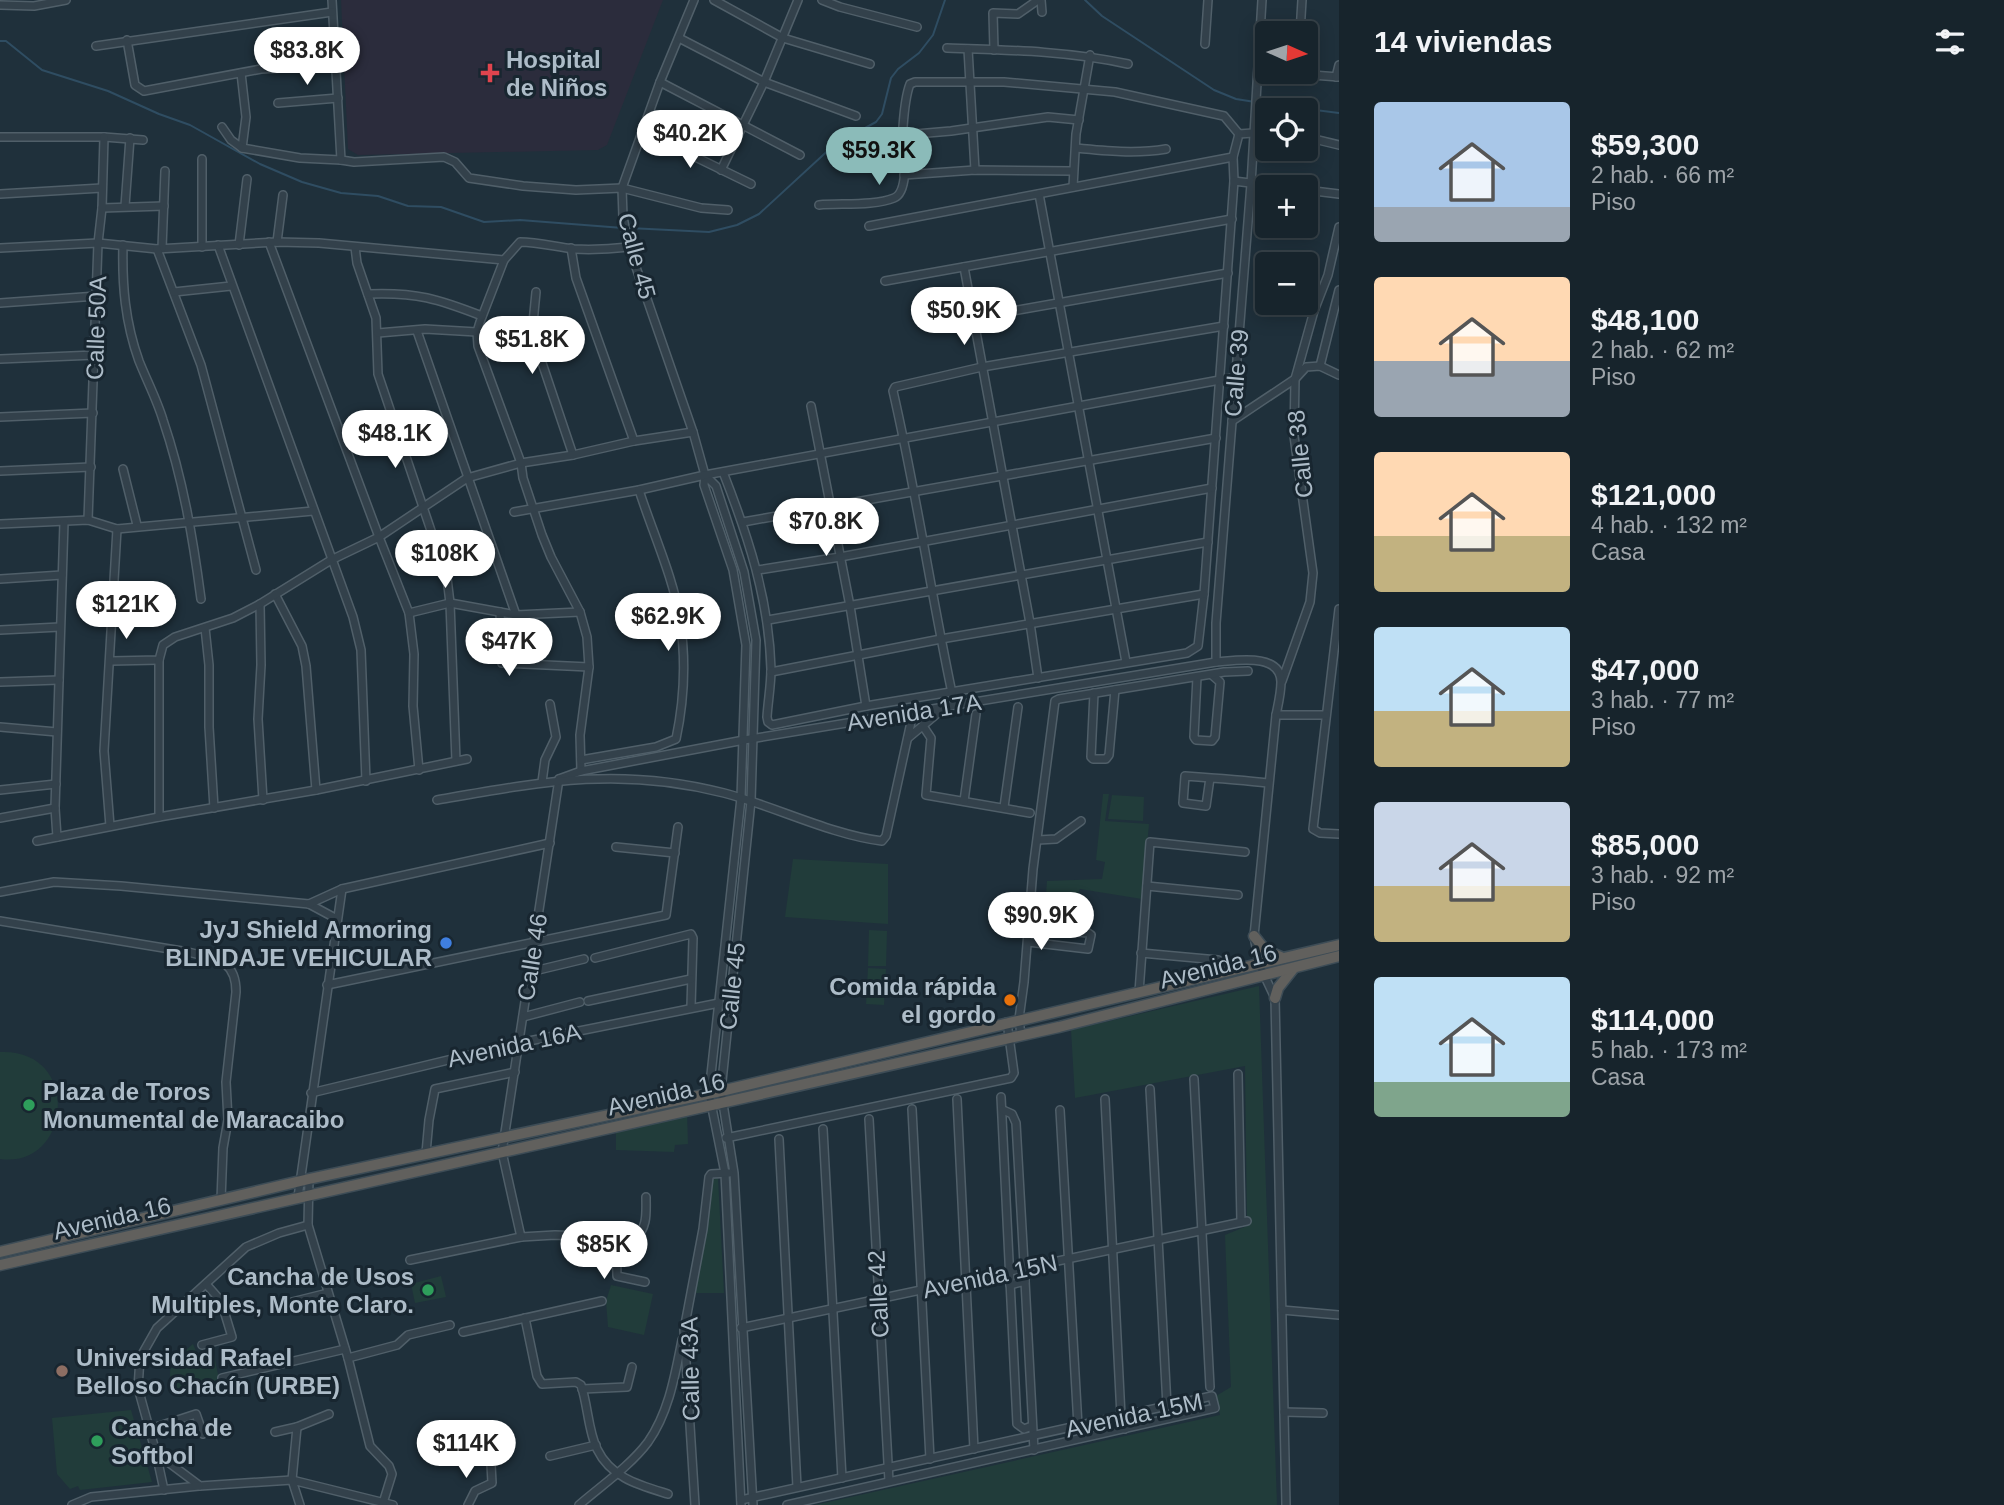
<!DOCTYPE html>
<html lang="es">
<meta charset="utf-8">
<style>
body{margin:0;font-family:Arial,sans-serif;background:#243038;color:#f1f3f6;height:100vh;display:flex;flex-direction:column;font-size:26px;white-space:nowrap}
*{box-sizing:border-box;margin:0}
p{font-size:23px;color:#9ea4a9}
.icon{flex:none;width:38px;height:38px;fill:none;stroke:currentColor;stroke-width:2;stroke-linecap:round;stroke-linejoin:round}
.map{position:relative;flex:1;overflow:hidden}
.sheet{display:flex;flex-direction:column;background:#17242c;width:665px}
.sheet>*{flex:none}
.needle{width:46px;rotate:93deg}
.fabs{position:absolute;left:1255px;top:21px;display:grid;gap:14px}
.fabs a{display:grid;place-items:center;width:63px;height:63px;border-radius:7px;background:#17242c;box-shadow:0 4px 18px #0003,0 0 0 2px #364148;font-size:35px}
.price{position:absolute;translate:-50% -60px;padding:0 16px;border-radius:24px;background:#fff;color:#222;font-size:23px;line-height:46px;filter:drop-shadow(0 2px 4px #0008)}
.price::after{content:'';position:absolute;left:50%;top:42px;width:21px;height:16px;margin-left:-10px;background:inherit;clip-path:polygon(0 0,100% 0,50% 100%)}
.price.active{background:#8bbbb9;color:#111}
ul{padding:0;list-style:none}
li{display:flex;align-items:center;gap:21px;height:175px;padding:0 35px}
li span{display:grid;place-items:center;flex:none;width:196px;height:140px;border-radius:7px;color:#555}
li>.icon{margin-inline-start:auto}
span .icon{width:84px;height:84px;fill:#fffc;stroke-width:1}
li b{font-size:30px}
h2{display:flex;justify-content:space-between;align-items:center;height:84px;padding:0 35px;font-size:30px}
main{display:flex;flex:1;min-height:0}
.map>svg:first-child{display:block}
.medical{fill:#2b2c3c}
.green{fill:#213c3a}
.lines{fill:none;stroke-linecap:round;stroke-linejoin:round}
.stream{stroke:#2f4d62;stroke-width:2}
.minor-casing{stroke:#505f69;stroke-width:10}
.trunk-casing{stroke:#3d4c56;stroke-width:13}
.minor{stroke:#33414b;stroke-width:7}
.trunk{stroke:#61605d;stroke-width:10}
.health-dot{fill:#e0444e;stroke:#182630;stroke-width:2.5}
.shop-dot{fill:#3f7fe0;stroke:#182630;stroke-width:2.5}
.food-dot{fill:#e8710a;stroke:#182630;stroke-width:2.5}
.leisure-dot{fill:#2e9e5b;stroke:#182630;stroke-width:2.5}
.education-dot{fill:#8d6e63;stroke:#182630;stroke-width:2.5}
.labels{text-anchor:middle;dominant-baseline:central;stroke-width:6;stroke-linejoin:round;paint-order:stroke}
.poi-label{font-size:24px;font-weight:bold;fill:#adbcc8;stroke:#182630;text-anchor:start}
.street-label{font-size:24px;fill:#adbcc8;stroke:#182630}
</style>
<main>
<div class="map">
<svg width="1339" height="1505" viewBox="0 0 1339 1505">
<rect width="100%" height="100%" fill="#1f303b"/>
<path class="medical" d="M341,0H663L607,145L598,150L358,155L348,149Z"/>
<g class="green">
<path d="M1103,794H1109L1105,821L1149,824L1142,899L1080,889L1076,898L1046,894L1047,881L1102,879L1105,862L1096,860Z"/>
<path d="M1112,795L1144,797L1143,821L1108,819Z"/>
<path d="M793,859L888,864V924L785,917Z"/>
<path d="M869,930L887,931L886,966H868Z"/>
<path d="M868,968L886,969L884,1005L866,1004Z"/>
<path d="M1259,986L1277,1505H815L1220,1415L1216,1396L1231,1387L1225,1235L1247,1226L1245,1066L1075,1098L1071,1030Z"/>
<path d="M0,1052C82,1048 72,1169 0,1159Z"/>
<path d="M687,1112L688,1144L675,1145L674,1152L616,1150V1129Z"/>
<path d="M718,1178L724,1293H694L711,1180Z"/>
<path d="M441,1276L446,1297L415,1303L411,1284Z"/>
<path d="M611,1285L653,1294L644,1335L608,1327L606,1301Z"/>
<path d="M193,1344L198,1356L214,1354L219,1380L174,1392C165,1363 172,1363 193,1344Z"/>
<path d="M131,1410L152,1482L80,1490L78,1486L70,1489L57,1474L52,1418Z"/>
</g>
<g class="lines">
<g class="stream">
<path d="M1085,0L1102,16L1214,90L1236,99L1255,102"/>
<path d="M0,41H6L42,70L108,91L159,114L190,125L260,164L302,182L341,193L378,196L408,206L441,207L484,222L520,220L623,228"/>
<path d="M1260,103L1339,113"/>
<path d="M629,228L709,232L737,225L759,214L834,145L876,122L882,114L891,78L898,69L919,53L933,35L945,0"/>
</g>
<g class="minor-casing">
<g id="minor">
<path d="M332,0L341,160L354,162L444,157L455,162L469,178L523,186L576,190L622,188L701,208L728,210"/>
<path d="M694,0L660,82L622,188L623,217L629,247L693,432L705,475L704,485L733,570L746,645L741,798L709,1093L725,1173L741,1505"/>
<path d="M714,0L783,38L870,64"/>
<path d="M822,0L840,7L917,27"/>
<path d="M1041,0L1042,12"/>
<path d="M0,5L34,6L66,0"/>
<path d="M1300,33L1302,0"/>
<path d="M679,38L764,82L856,116"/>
<path d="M127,40L135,85L144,91L261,69L336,65"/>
<path d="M1205,44L1208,0"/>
<path d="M96,46L332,12"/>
<path d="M947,48C1008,50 1068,51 1128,64"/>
<path d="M968,49L975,170"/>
<path d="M994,50L993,13L1018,14L1038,0"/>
<path d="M1272,72L1339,77"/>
<path d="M241,73L246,117L242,148"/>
<path d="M1336,77L1339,65"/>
<path d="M660,82L800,155"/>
<path d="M278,103L338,98"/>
<path d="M222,127L231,140L242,148L300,158L341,160"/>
<path d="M642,131L751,184"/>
<path d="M904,135L951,131L1048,117L1079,120"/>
<path d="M0,137H104L143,140"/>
<path d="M1306,137L1339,145"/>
<path d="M1076,148C1106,151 1136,154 1166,149"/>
<path d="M721,170L764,82L798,0"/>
<path d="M904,175L975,170L1073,171"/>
<path d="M1234,181L1233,157L1239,134L1267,132"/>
<path d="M1073,187L1076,134L1090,55"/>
<path d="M1306,190L1339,194"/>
<path d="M0,194L102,188"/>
<path d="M1039,194L1126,662"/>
<path d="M819,205C840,203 875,206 894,198C911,191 903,143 903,127C904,113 905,97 910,84L915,82H1004L1115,92L1224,116L1239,134"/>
<path d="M125,206L130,138"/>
<path d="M102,208L164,206"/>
<path d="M869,226L1233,157"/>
<path d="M269,242L379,537L409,613L414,654L413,706L419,770"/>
<path d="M277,242L283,195"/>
<path d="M123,245C122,285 125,322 139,361C147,381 157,400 163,420C183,479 193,538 201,599"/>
<path d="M218,245L353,617L361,650L366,781"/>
<path d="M239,245L247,179"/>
<path d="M202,247V159"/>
<path d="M355,247L357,263L376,318L378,374L447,578L450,603L456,761"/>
<path d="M0,248L98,243L157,249L277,242L319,243L504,260L520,242C538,242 556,247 574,249C593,250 611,249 629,247"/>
<path d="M162,248L165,171"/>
<path d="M571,248L576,278L634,441"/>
<path d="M157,249L201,365L256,570"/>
<path d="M504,260L480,322L477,332L478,346L521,463L523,478L542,535L551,557L580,612L587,637L589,667L580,735L581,771"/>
<path d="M964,267L1030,623L1038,678"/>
<path d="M885,281L1232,219"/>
<path d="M174,292L231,286"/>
<path d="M536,292L533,323L535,342L573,455"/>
<path d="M368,294C417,292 438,299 482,316"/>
<path d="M0,303L97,296"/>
<path d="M973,318L1228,273"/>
<path d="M417,331L516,615"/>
<path d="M378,333L425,329L477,332"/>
<path d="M0,359L95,355"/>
<path d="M1320,366L1339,290"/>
<path d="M811,406L850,606L866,706"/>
<path d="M0,417L93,413"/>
<path d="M1232,421L1295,379L1306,367L1320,366L1339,375"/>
<path d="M123,469L137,525"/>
<path d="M0,471L91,467"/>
<path d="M723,472C748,536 769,599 771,669C771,685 768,701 767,717L768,722L772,725L866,706L1187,653L1198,646L1204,594L1234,181L1282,187"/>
<path d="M705,475L716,486L744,572L756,640L751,801L721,1091L734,1173L753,1505"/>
<path d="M514,512L639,490L705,475L1236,377"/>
<path d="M88,520L98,243L102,208L104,137"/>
<path d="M743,522L1216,438"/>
<path d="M0,524L88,520L117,529L313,511"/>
<path d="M758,570L840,557L1212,488"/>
<path d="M0,579L62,575"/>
<path d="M275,594L302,646L306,666L316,790"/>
<path d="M260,604L261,665L258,719L263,800"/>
<path d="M1339,609L1313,829L1320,833L1339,834"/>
<path d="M500,612L502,663L589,667"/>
<path d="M409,613L450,603L516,615L580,612"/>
<path d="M768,620L1208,542"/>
<path d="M205,628L209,665V727L214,808"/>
<path d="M0,630L60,627"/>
<path d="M111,661L159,660L163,645L175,637L233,618L260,604L331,560L379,537L467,478L521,463L573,455L634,441L693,432"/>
<path d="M1216,662V623L1251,184L1262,0"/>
<path d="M771,672L941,639L1204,594"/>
<path d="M1197,677L1194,737L1196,740L1212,741L1215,737L1220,682L1212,675"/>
<path d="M1282,681L1310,602L1313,573L1294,436L1295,379L1314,311L1328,275L1339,227"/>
<path d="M0,682L59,680"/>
<path d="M952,693C931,593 916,491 893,391L895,387L982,367L1224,326"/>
<path d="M1094,693L1091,757L1093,759H1106L1109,755L1115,690"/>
<path d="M1276,715H1326"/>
<path d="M923,726L931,738L926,795L1030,813"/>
<path d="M0,727L57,732"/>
<path d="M908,738L944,708"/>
<path d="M581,760L656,747L676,739C684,701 686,659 680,620C674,579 652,531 639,490"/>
<path d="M1210,778L1206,806L1183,803L1185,776C1213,778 1241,780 1268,783"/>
<path d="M559,779L581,771L744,740L1216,662C1234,661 1281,652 1281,682C1281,693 1278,705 1276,715L1254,936L1259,964L1275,998L1286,1505"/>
<path d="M559,779L502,1152L521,1237L555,1235L635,1238C648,1228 646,1212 646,1197"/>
<path d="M542,782L545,760L556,737L550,704"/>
<path d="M0,790L56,784"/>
<path d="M437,800C540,782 620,766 724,793C774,806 832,835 882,841L886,836L913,713"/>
<path d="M964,801L976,714"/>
<path d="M1004,807L1018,707"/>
<path d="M159,817V660"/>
<path d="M0,818L55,808"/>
<path d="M110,826L104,751L117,529"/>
<path d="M57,837L55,808L64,522"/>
<path d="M1038,840L1056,839L1081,821"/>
<path d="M37,841L159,817L316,790L467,759"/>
<path d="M616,847L675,853"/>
<path d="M1147,886L1238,895"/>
<path d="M0,892L54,882L121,886L309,904L337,919"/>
<path d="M309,904L342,889L550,843"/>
<path d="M0,921L188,952C216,959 236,959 236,992L226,1082L228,1120L223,1148L221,1200"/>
<path d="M1028,942L1088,949L1091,935L1088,933L1029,928"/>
<path d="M1141,953L1218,960"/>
<path d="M595,958L691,934L693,938L691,1007"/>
<path d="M530,972L584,959"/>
<path d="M327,985L666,915L678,827"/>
<path d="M1139,992L1150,842L1245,852"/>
<path d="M588,1001L691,979"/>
<path d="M523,1017L580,1002"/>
<path d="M1021,1035L1019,1019L1024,982L1033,869L1055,701L1059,699L1224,672L1248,671"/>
<path d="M1238,1074L1241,1222"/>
<path d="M1194,1079L1210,1387"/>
<path d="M1150,1089L1167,1406"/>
<path d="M311,1093L519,1043L719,1003"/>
<path d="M1001,1097L1017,1424L1024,1429L1032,1426"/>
<path d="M957,1099L974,1449"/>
<path d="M1105,1099L1121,1416L1125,1429"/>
<path d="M912,1109L930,1459"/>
<path d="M1003,1110L1012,1114L1016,1123L1025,1281"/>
<path d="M1060,1110L1078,1426"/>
<path d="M869,1119L889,1481"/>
<path d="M823,1129L842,1478"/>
<path d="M726,1138L1011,1078L1014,1073L1007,1022"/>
<path d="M779,1139L797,1487"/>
<path d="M426,1153L429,1120L435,1089L515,1072"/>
<path d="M309,1179L308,1225L279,1233L246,1247L157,1328L140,1358L138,1388L156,1453L200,1486L292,1480L393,1505"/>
<path d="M298,1197L342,889"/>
<path d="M308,1225L348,1358L370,1446L389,1466L392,1474L383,1503"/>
<path d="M616,1237L617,1276L645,1282"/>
<path d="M410,1260L521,1237"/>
<path d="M1010,1285L1025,1281L1034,1450"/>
<path d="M288,1303L328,1293"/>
<path d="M1282,1310L1339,1315"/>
<path d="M525,1318L537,1376L542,1384L576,1382L581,1385C588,1405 588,1431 597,1449C611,1478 639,1485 668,1494"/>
<path d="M741,1328L1247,1221"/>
<path d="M463,1332L602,1301"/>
<path d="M202,1345L232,1337L221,1301L206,1284"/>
<path d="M348,1358L397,1345L408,1335L450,1325"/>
<path d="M222,1378L345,1349"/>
<path d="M582,1389L627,1387L632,1367"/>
<path d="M1284,1412L1323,1413"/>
<path d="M297,1427L292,1480L300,1505"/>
<path d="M150,1429L196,1414L203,1434"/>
<path d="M275,1432L297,1427L329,1414"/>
<path d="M156,1453L164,1490"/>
<path d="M550,1456L596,1445"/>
<path d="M741,1500L1212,1396L1215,1408L787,1505"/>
<path d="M72,1505L91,1497L199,1486"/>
<path d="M468,1505L475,1491L492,1483L491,1464"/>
<path d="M579,1505C601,1486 631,1465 648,1442C669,1412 675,1375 682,1340"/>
<path d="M695,1505L684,1330L703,1229L709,1177L711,1174L729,1173"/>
</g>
</g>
<g class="trunk-casing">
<g id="trunk">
<path d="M1254,936L1265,950L1283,958"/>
<path d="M1275,998L1278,988L1293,969"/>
<path d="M0,1252L309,1179L721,1091L1339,945"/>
<path d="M0,1265L1059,1027L1339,956"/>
</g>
</g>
<use href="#minor" class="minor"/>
<use href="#trunk" class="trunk"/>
</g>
<path class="health-dot" d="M486.5 62.5h7v7h7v7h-7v7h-7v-7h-7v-7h7z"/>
<circle class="shop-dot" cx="446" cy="943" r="7"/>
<circle class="food-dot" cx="1010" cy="1000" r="7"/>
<g class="leisure-dot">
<circle cx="29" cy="1105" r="7"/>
<circle cx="428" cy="1290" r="7"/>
<circle cx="97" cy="1441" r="7"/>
</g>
<circle class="education-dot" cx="62" cy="1371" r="7"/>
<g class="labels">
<g class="poi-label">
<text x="506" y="59">Hospital<tspan x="506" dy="28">de Niños</tspan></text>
<text x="432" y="929" text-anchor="end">JyJ Shield Armoring<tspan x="432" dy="28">BLINDAJE VEHICULAR</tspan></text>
<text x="996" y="986" text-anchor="end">Comida rápida<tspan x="996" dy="28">el gordo</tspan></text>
<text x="43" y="1091">Plaza de Toros<tspan x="43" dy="28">Monumental de Maracaibo</tspan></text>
<text x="414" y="1276" text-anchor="end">Cancha de Usos<tspan x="414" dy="28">Multiples, Monte Claro.</tspan></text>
<text x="76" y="1357">Universidad Rafael<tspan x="76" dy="28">Belloso Chacín (URBE)</tspan></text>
<text x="111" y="1427">Cancha de<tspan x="111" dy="28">Softbol</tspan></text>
</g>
<g class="street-label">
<text transform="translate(637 256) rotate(75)">Calle 45</text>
<text transform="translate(96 328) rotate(-88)">Calle 50A</text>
<text transform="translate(1236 373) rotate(-85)">Calle 39</text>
<text transform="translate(1300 454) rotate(-96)">Calle 38</text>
<text transform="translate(914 712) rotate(-9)">Avenida 17A</text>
<text transform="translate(532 957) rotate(-81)">Calle 46</text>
<text transform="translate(1218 966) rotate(-14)">Avenida 16</text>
<text transform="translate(732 986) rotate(-84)">Calle 45</text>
<text transform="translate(514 1045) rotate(-12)">Avenida 16A</text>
<text transform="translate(666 1094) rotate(-13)">Avenida 16</text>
<text transform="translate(112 1218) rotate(-13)">Avenida 16</text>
<text transform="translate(990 1276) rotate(-12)">Avenida 15N</text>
<text transform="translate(878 1294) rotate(-93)">Calle 42</text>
<text transform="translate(690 1369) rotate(-91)">Calle 43A</text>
<text transform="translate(1134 1415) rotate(-12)">Avenida 15M</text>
</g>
</g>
</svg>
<div class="fabs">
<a><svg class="needle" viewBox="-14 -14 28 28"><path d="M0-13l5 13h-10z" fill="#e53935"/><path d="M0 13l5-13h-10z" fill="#9ea4a9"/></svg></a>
<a><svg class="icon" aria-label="locate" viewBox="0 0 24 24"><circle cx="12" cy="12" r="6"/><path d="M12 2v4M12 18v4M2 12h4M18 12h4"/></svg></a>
<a>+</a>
<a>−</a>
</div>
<b class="price" style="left:307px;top:87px">$83.8K</b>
<b class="price" style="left:690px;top:170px">$40.2K</b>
<b class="price active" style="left:879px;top:187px">$59.3K</b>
<b class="price" style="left:964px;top:347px">$50.9K</b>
<b class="price" style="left:532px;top:376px">$51.8K</b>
<b class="price" style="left:395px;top:470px">$48.1K</b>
<b class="price" style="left:826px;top:558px">$70.8K</b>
<b class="price" style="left:445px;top:590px">$108K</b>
<b class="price" style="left:126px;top:641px">$121K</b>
<b class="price" style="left:668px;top:653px">$62.9K</b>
<b class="price" style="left:509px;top:678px">$47K</b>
<b class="price" style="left:1041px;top:952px">$90.9K</b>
<b class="price" style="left:604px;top:1281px">$85K</b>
<b class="price" style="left:466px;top:1480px">$114K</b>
</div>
<section class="sheet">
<h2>14 viviendas<svg class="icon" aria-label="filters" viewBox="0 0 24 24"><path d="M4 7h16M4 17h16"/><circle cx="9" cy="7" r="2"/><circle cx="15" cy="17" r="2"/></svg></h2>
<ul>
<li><span style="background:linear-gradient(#a9c7e8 75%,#9aa5b1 0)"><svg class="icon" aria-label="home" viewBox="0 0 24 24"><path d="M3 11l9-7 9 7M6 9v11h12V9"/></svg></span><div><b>$59,300</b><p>2 hab. · 66 m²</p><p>Piso</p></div></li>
<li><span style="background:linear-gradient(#ffd9b3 60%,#9aa5b1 0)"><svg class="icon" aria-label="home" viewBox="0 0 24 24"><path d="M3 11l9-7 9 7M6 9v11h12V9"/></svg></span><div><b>$48,100</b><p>2 hab. · 62 m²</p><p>Piso</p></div></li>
<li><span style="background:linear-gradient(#ffd9b3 60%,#c2b280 0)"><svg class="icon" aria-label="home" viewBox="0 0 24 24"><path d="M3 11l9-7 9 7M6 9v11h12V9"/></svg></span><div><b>$121,000</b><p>4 hab. · 132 m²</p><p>Casa</p></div></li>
<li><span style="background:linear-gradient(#bfe0f5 60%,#c2b280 0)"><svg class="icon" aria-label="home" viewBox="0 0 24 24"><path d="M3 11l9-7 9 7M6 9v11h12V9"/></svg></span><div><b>$47,000</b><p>3 hab. · 77 m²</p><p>Piso</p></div></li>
<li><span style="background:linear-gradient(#c9d6e8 60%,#c2b280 0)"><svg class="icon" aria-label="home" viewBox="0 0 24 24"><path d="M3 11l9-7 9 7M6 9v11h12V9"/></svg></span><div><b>$85,000</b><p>3 hab. · 92 m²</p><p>Piso</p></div></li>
<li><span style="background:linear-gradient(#bfe0f5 75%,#7fa58c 0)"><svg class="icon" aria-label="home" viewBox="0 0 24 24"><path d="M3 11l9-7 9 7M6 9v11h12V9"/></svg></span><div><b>$114,000</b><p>5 hab. · 173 m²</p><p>Casa</p></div></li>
</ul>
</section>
</main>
